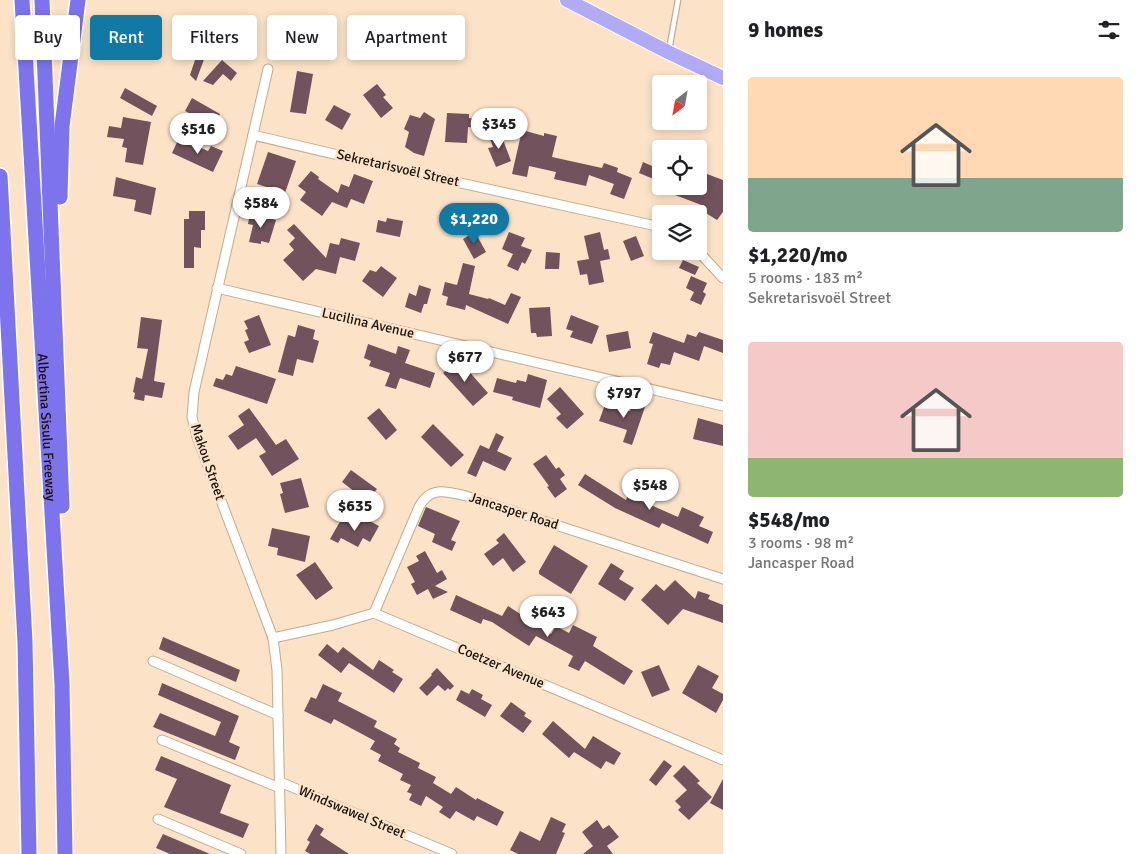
<!DOCTYPE html>
<meta charset="utf-8">
<style>
body{margin:0;font-family:Signika,sans-serif;background:#f6f6f6;color:#202124;height:100vh;display:flex;flex-direction:column;font-size:19px;white-space:nowrap}
*{box-sizing:border-box;margin:0}
p{font-size:16px;color:#757577}
.icon{flex:none;width:28px;height:28px;fill:none;stroke:currentColor;stroke-width:2;stroke-linecap:round;stroke-linejoin:round}
.map{position:relative;flex:1;overflow:hidden}
.details{display:flex;flex-direction:column;background:#fff;width:425px}
.details>*{flex:none}
.guide{position:absolute;left:15px;top:15px;width:475px;height:45px;display:flex;gap:10px}
.needle{width:32px;rotate:211deg}
.fabs{position:absolute;left:652px;top:75px;display:grid;gap:10px}
.fabs a{display:grid;place-items:center;width:55px;height:55px;border-radius:5px;background:#fff;box-shadow:0 2px 8px #0003;font-size:25px}
.price{position:absolute;translate:-50% -42px;padding:0 11px;border-radius:18px;background:#fff;color:#222;font-size:16px;line-height:32px;filter:drop-shadow(0 1px 2px #0008)}
.price::after{content:'';position:absolute;left:50%;top:30px;width:15px;height:11px;margin-left:-8px;background:inherit;clip-path:polygon(0 0,100% 0,50% 100%)}
.price.active{background:#1079a4;color:#fff}
ul{padding:0;list-style:none}
li{display:grid;align-content:center;gap:10px;height:265px;padding:0 25px}
li span{display:grid;place-items:center;height:155px;border-radius:5px;color:#555}
li>.icon{margin-inline-start:auto}
span .icon{width:90px;height:90px;fill:#fffc;stroke-width:1}
li b{font-size:21px}
h2{display:flex;justify-content:space-between;align-items:center;height:60px;padding:0 25px;font-size:21px}
.chip{padding:0 18px;border-radius:5px;background:#fff;box-shadow:0 2px 8px #0003;font-size:18px;line-height:45px}
.chip.active{background:#1079a4;color:#fff}
main{display:flex;flex:1;min-height:0}
.map>svg:first-child{display:block}
.building{fill:#72525c}
.lines{fill:none;stroke-linecap:round;stroke-linejoin:round}
.lane-casing{stroke:#c2aa90;stroke-width:7}
.street-casing{stroke:#c2aa90;stroke-width:11}
.primary-casing{stroke:#fff;stroke-width:16}
.highway-casing{stroke:#fff;stroke-width:18}
.lane{stroke:#fff;stroke-width:4.5}
.street{stroke:#fff;stroke-width:9}
.primary{stroke:#b0abf4;stroke-width:14}
.highway{stroke:#7c73ed;stroke-width:15}
.labels{text-anchor:middle;dominant-baseline:central;stroke-width:5;stroke-linejoin:round;paint-order:stroke}
.street-label{font-size:14px;fill:#1a1208;stroke:#fce3c8}
</style>
<main>
<div class="map">
<svg width="723" height="854" viewBox="0 0 723 854">
<rect width="100%" height="100%" fill="#fce3c8"/>
<g class="building">
<path d="M198,51L206,54L196,81L190,75Z"/>
<path d="M222,60L237,73L231,81L223,74L213,85L203,81Z"/>
<path d="M297,71L313,74L306,114L290,112Z"/>
<path d="M377,84L386,95L383,97L393,108L381,118L363,95Z"/>
<path d="M125,88L157,106L152,116L120,98Z"/>
<path d="M192,98L220,114L214,126L185,111Z"/>
<path d="M334,105L351,114L342,130L325,120Z"/>
<path d="M424,112L435,119L424,156L414,153L405,147L409,132L404,129L410,115L420,118Z"/>
<path d="M447,113L469,114V118L477,119L476,128L468,127L467,143L445,142Z"/>
<path d="M123,117L151,122L143,165L125,162L127,148L122,147L124,139L107,137L109,126L121,128Z"/>
<path d="M522,130L544,136V133L557,136L552,157L602,168L604,163L618,168L617,172L632,178L624,199L610,194L614,184L589,175L586,186L554,179L556,172L529,166L527,177L512,174Z"/>
<path d="M500,132L511,161L496,167L488,148L493,147L489,136Z"/>
<path d="M179,138L208,151L211,146L223,151L213,172L172,153Z"/>
<path d="M268,152L296,161L285,193L257,184Z"/>
<path d="M643,162L661,170V182L639,173Z"/>
<path d="M311,171L319,177L318,179L338,193L341,184L349,187L354,174L373,181L364,204L351,199L347,208L332,202L322,216L300,200L306,192L298,186Z"/>
<path d="M699,171L723,180V212L717,220L701,210L704,206L675,195L679,186H699Z"/>
<path d="M116,177L156,188L151,215L134,211L136,200L113,196Z"/>
<path d="M189,211H205V230H201V248L194,247V268H184V219H189Z"/>
<path d="M250,214L276,220L269,243L261,241V244L249,242L253,225L248,224Z"/>
<path d="M387,218L403,221L400,237L376,232L378,220L386,222Z"/>
<path d="M294,224L326,258L330,243L339,245L341,238L360,243L355,261L340,257L336,274L316,269L303,281L283,260L294,250L289,244L295,238L287,230Z"/>
<path d="M475,232L486,252L474,259L463,239Z"/>
<path d="M509,232L525,238L521,246L532,250L525,264L522,262L518,271L507,266L513,254L502,249Z"/>
<path d="M600,232L604,250L608,249L610,259L600,261L604,282L589,285L587,274L580,275L577,261L589,259L584,236Z"/>
<path d="M636,236L644,256L631,261L623,241Z"/>
<path d="M546,252L560,253L559,269H545Z"/>
<path d="M683,260L699,267L695,275L679,268Z"/>
<path d="M463,263L475,266L469,294L488,299L489,298L505,305L511,293L521,297L508,324L466,305L465,310L446,305L448,297L442,295L445,282L457,285Z"/>
<path d="M381,266L397,278L383,297L362,281L370,270L376,272Z"/>
<path d="M691,276L707,283L703,292L706,294L701,305L690,300L694,292L686,288Z"/>
<path d="M419,285L431,289L427,304H424L421,313L405,307L409,293L416,296Z"/>
<path d="M550,307L552,336L537,337L536,333H531L529,308Z"/>
<path d="M259,315L271,345L249,353L244,342L249,340L245,330L248,329L244,321Z"/>
<path d="M571,315L599,326L592,344L570,337L573,331L566,329Z"/>
<path d="M141,317L162,320L154,381L165,383L162,398L145,395L144,401L134,399L135,393L133,392L136,377L142,379L148,349L137,348Z"/>
<path d="M298,325L315,330L313,339L319,341L313,363L297,359L293,376L278,372L288,335L295,337Z"/>
<path d="M628,331L631,348L609,352L606,335Z"/>
<path d="M653,332L684,343L687,334L696,337L699,332L723,340V353L704,346L699,361L674,352L670,365L661,363L659,368L647,364L653,344L649,343Z"/>
<path d="M368,344L396,354L398,346L410,350L405,363L435,373L430,388L400,378L396,389L385,386L390,373L369,366L371,361L364,358Z"/>
<path d="M458,359L488,393L473,406L443,373Z"/>
<path d="M236,366L276,379L267,404L213,386L216,378L223,380L226,374L232,376Z"/>
<path d="M528,374L547,380L540,408L512,400L513,397L493,392L497,378L516,383L517,380L526,382Z"/>
<path d="M560,387L584,414L567,429L556,418L561,414L547,399Z"/>
<path d="M634,400L646,404L632,445L623,442L627,430L599,421L606,402L630,411Z"/>
<path d="M249,408L276,445L286,439L299,459L272,476L259,456L266,452L256,438L238,450L228,436L244,425L238,416Z"/>
<path d="M379,408L397,430L386,440L367,418Z"/>
<path d="M698,418L723,425V446L693,439Z"/>
<path d="M433,424L464,455L451,467L421,437Z"/>
<path d="M496,433L504,437L497,451L512,458L505,471L483,461L476,477L467,473L480,445L489,449Z"/>
<path d="M546,455L556,469L559,467L565,475L560,479L567,489L555,498L547,487L549,486L533,464Z"/>
<path d="M351,470L377,489L367,501L342,482Z"/>
<path d="M585,474L626,500L628,495L678,517L682,507L704,517L699,526L713,532L708,544L662,523L659,528L615,508L578,485Z"/>
<path d="M301,478L309,507L285,513L280,494L283,493L280,483Z"/>
<path d="M426,507L460,521L451,540L456,542L452,551L432,542L435,534L418,526Z"/>
<path d="M362,517L379,526L370,542L363,538L358,547L341,538L338,543L330,539L342,518L356,526Z"/>
<path d="M272,528L310,536L305,562L277,555L278,548L268,546Z"/>
<path d="M504,533L526,562L513,572L503,558L493,566L484,554L499,543L496,540Z"/>
<path d="M554,545L588,566L571,594L539,574V571Z"/>
<path d="M425,551L437,573L442,570L447,579L435,586L448,592L433,599L428,589L417,595L411,584L415,582L407,567L419,561L416,556Z"/>
<path d="M315,562L333,588L316,600L296,575Z"/>
<path d="M611,563L624,571L619,579L634,588L625,601L598,584Z"/>
<path d="M675,580L695,599L698,591L710,595L708,599L723,605V623L683,609L668,625L641,600L656,584L664,591Z"/>
<path d="M456,595L502,616L508,606L551,634L556,626L569,633L573,625L597,637L593,646L633,671L624,685L585,661L579,671L568,666L573,656L536,636L529,646L492,622L483,619L481,624L450,610Z"/>
<path d="M163,637L240,670L236,682L159,649Z"/>
<path d="M327,644L338,653L343,647L373,670L379,660L394,670L392,672L403,679L394,693L349,663L341,673L318,655Z"/>
<path d="M659,665L670,690L652,697L641,672Z"/>
<path d="M698,665L719,676L712,688L723,694V700L716,713L682,693Z"/>
<path d="M437,668L454,686L450,690L448,688L445,691L438,685L427,696L419,688L432,675L431,674Z"/>
<path d="M162,683L239,716L229,742L240,747L235,760L153,727L160,713L215,736L221,722L158,695Z"/>
<path d="M323,684L342,693L338,701L377,721L374,727L397,739L394,744L400,748L398,752L420,763L418,768L436,777L433,783L451,794L456,787L476,800L477,798L504,812L497,826L477,816L474,821L456,811L450,819L439,812L443,807L426,796L421,806L409,800L412,794L407,792L411,785L400,780L403,774L378,761L381,755L370,749L375,741L334,719L331,724L304,711L311,697L316,699Z"/>
<path d="M472,689L483,695L481,699L492,705L485,717L456,700L461,690L469,694Z"/>
<path d="M511,702L526,713L524,716L532,721L523,733L500,716Z"/>
<path d="M553,721L585,749L593,736L621,753L614,765L606,761L601,769L574,752L569,758L542,734Z"/>
<path d="M161,756L231,785L220,813L249,824L243,838L164,807L177,779L155,770Z"/>
<path d="M664,760L672,766L656,786L649,780Z"/>
<path d="M684,765L700,781L697,783L712,797L689,820L678,810L681,807L675,801L687,790L673,776Z"/>
<path d="M723,779V810L710,803Z"/>
<path d="M551,817L566,824L562,832L565,833L556,854H518L510,850L520,831L540,841Z"/>
<path d="M597,820L603,829L609,825L619,837L607,846L613,854H583L593,846L582,832Z"/>
<path d="M316,824L324,829L320,835L349,854H310L305,851L310,842L307,840Z"/>
<path d="M163,834L210,854H170L156,848Z"/>
</g>
<g class="lines">
<g class="lane-casing">
<path id="lane" d="M669,50L678,0"/>
</g>
<g class="street-casing">
<g id="street">
<path d="M268,69L194,392L192,417L197,437L273,638L277,670L281,854"/>
<path d="M253,135L402,170L661,227"/>
<path d="M698,251L723,278"/>
<path d="M217,288L723,406"/>
<path d="M374,613L419,507C430,486 446,491 466,496L723,579"/>
<path d="M273,638L333,625L374,613L723,760"/>
<path d="M153,661L278,715"/>
<path d="M162,740L280,788"/>
<path d="M280,782L452,854"/>
<path d="M158,819L241,854"/>
</g>
</g>
<g class="primary-casing">
<path id="primary" d="M567,0L668,52L723,78"/>
</g>
<g class="highway-casing">
<g id="highway">
<path id="s1" d="M22,0L62,684L65,854"/>
<path d="M42,0L62,506"/>
<path d="M0,176L25,642L29,854"/>
<path d="M60,197L62,126L78,0"/>
</g>
</g>
<use href="#lane" class="lane"/>
<use href="#street" class="street"/>
<use href="#primary" class="primary"/>
<use href="#highway" class="highway"/>
</g>
<g class="labels">
<g class="street-label">
<text transform="translate(398 168) rotate(13)">Sekretarisvoël Street</text>
<text transform="translate(368 323) rotate(13)">Lucilina Avenue</text>
<text stroke="none"><textPath href="#s1" startOffset="428">Albertina Sisulu Freeway</textPath></text>
<text transform="translate(208 462) rotate(71)">Makou Street</text>
<text transform="translate(514 511) rotate(18)">Jancasper Road</text>
<text transform="translate(501 666) rotate(23)">Coetzer Avenue</text>
<text transform="translate(352 812) rotate(23)">Windswawel Street</text>
</g>
</g>
</svg>
<div class="fabs">
<a><svg class="needle" viewBox="-14 -14 28 28"><path d="M0-13l5 13h-10z" fill="#e53935"/><path d="M0 13l5-13h-10z" fill="#757577"/></svg></a>
<a><svg class="icon" aria-label="locate" viewBox="0 0 24 24"><circle cx="12" cy="12" r="6"/><path d="M12 2v4M12 18v4M2 12h4M18 12h4"/></svg></a>
<a><svg class="icon" aria-label="layers" viewBox="0 0 24 24"><path d="M12 4l9 5-9 5-9-5zM3 14l9 5 9-5"/></svg></a>
</div>
<b class="price" style="left:499px;top:150px">$345</b>
<b class="price" style="left:198px;top:155px">$516</b>
<b class="price" style="left:261px;top:229px">$584</b>
<b class="price active" style="left:474px;top:245px">$1,220</b>
<b class="price" style="left:465px;top:383px">$677</b>
<b class="price" style="left:624px;top:419px">$797</b>
<b class="price" style="left:650px;top:511px">$548</b>
<b class="price" style="left:355px;top:532px">$635</b>
<b class="price" style="left:548px;top:638px">$643</b>
<div class="guide">
<a class="chip">Buy</a>
<a class="chip active">Rent</a>
<a class="chip">Filters</a>
<a class="chip">New</a>
<a class="chip">Apartment</a>
</div>
</div>
<section class="details">
<h2>9 homes<svg class="icon" aria-label="filters" viewBox="0 0 24 24"><path d="M4 7h16M4 17h16"/><circle cx="9" cy="7" r="2"/><circle cx="15" cy="17" r="2"/></svg></h2>
<ul>
<li><span style="background:linear-gradient(#ffd9b3 65%,#7fa58c 0)"><svg class="icon" aria-label="home" viewBox="0 0 24 24"><path d="M3 11l9-7 9 7M6 9v11h12V9"/></svg></span><div><b>$1,220/mo</b><p>5 rooms · 183 m²</p><p>Sekretarisvoël Street</p></div></li>
<li><span style="background:linear-gradient(#f6c9c9 75%,#8fb573 0)"><svg class="icon" aria-label="home" viewBox="0 0 24 24"><path d="M3 11l9-7 9 7M6 9v11h12V9"/></svg></span><div><b>$548/mo</b><p>3 rooms · 98 m²</p><p>Jancasper Road</p></div></li>
</ul>
</section>
</main>
